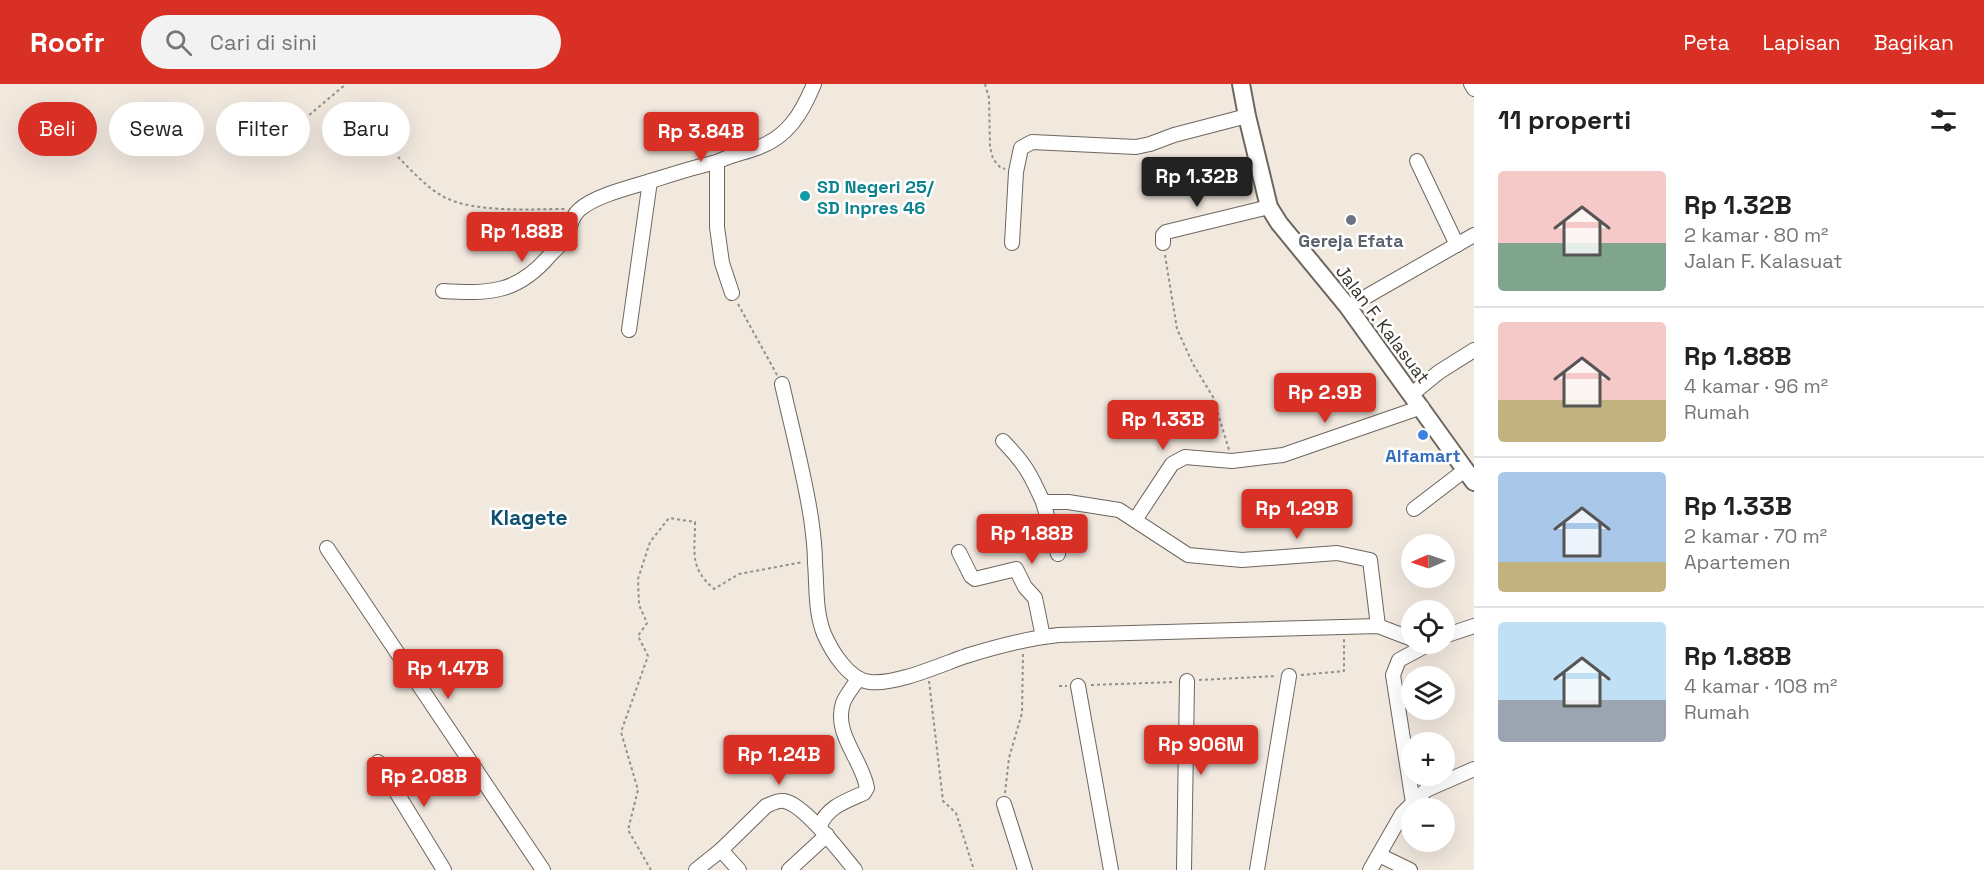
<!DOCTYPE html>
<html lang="id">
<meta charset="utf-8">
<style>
body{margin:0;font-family:"Space Grotesk",sans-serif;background:#f2f2f2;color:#222;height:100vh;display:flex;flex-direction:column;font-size:22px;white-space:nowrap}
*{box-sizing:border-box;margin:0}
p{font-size:20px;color:#767676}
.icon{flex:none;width:33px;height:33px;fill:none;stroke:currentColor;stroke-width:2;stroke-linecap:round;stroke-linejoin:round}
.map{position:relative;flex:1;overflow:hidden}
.side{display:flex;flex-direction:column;background:#fff;width:510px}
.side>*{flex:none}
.guide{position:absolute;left:18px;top:18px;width:570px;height:54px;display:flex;gap:12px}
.needle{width:39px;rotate:268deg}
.fabs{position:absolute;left:1401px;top:450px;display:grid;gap:12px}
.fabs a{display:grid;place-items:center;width:54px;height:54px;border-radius:50%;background:#fff;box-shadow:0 6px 24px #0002;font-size:30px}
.price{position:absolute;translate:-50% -51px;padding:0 14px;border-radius:6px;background:#d93025;color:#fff;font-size:20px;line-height:39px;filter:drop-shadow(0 2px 3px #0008)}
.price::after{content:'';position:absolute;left:50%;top:36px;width:18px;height:14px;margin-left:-9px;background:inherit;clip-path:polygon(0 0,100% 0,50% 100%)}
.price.on{background:#222;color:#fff}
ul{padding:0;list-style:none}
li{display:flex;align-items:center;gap:18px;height:150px;padding:0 24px}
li+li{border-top:2px solid #e0e0e0}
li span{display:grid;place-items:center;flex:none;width:168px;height:120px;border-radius:6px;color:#555}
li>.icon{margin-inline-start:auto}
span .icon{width:72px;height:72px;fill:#fffc;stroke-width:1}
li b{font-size:26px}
h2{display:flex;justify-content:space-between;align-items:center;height:72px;padding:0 24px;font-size:26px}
.chip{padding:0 21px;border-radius:27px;background:#fff;box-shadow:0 6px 24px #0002;font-size:21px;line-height:54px}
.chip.on{background:#d93025;color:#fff}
header{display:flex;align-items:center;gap:36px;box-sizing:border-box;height:84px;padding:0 30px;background:#d93025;color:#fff}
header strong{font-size:28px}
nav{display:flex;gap:33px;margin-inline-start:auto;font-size:21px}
.search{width:420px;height:54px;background:#f2f2f2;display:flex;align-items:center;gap:15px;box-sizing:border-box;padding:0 21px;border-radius:33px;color:#767676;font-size:22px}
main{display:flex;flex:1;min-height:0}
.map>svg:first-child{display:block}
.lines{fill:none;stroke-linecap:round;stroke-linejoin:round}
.minor-casing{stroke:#6e665e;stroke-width:16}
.tertiary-casing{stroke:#6e665e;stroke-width:20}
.path{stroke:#958f88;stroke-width:2;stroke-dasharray:3 3;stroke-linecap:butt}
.minor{stroke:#fff;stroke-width:14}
.tertiary{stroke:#fff;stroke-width:16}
.culture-dot{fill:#0f9aa8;stroke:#fff;stroke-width:2}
.worship-dot{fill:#6b7280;stroke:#fff;stroke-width:2}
.shop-dot{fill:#3f7fe0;stroke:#fff;stroke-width:2}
.labels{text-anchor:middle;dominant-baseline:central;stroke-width:5;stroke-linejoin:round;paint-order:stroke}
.culture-label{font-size:18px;font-weight:bold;fill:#0d838f;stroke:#fff;text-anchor:start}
.worship-label{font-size:18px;font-weight:bold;fill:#5b616d;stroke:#fff}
.street-label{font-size:18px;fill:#34312d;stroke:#fff}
.shop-label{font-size:18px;font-weight:bold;fill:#366cbe;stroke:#fff}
.quarter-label{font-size:21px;font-weight:bold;fill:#0f5270;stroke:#fff}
</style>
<header>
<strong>Roofr</strong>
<div class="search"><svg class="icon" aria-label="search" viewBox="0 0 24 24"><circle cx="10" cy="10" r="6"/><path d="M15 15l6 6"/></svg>Cari di sini</div>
<nav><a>Peta</a><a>Lapisan</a><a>Bagikan</a></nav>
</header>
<main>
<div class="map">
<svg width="1474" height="786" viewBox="0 0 1474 786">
<rect width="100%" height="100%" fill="#f1e8de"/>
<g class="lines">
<g class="minor-casing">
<g id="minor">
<path d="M1471,0L1474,5"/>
<path d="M1417,77L1457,161"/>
<path d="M1012,159L1016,88L1021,64L1032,58L1136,63L1150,60L1174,51L1247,32"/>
<path d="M1163,159V151L1166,148L1269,123"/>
<path d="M443,207C490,210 518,209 550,171C555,166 562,160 565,154C571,144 570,134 579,126C594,112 631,103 651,97C673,90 694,83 717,78"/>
<path d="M732,209L722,179L717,143V78C730,71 744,69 757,64C788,53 802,29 814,0"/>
<path d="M1348,223L1474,151"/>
<path d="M629,246L650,97"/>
<path d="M782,300C792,345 804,389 811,434C813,448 815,464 815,479C817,503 815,527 824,550C832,568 849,596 870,598C896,601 940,581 966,572C995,563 1028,554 1059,551L1378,542L1412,555"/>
<path d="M1412,310L1439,288L1474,266"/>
<path d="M1003,357C1025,380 1030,389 1043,418H1068L1119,426L1188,471L1242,476L1337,469L1370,476L1378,542"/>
<path d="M1043,418L1058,470"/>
<path d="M1414,425L1465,386"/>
<path d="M1135,436L1172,380L1185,373L1232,377L1283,371L1422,323"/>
<path d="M327,464L543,786"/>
<path d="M959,468L971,492L975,495L1016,485L1025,503L1035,514L1043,553"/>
<path d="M1444,552L1474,542"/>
<path d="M1078,602L1111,786"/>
<path d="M378,678L444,786"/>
<path d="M1413,719L1393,591L1399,576L1429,560"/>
<path d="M1004,720L1025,786"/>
<path d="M820,742C827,723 846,717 864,709L867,704C862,675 833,650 843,619C846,611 853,603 858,595"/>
<path d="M721,766L739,786"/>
<path d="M1379,771L1410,786"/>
<path d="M696,786L721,766L766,722C771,720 777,716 784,717C804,720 842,770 855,786"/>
<path d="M789,786L827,751"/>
<path d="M1184,786L1187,597"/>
<path d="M1257,786L1289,592"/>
<path d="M1370,786L1402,730L1426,706L1474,685"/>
</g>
</g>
<g class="tertiary-casing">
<path id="tertiary" d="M1241,0L1247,32L1269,123L1279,139L1348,223L1474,398"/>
</g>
<g class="path">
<path d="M985,0L989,14L990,63L993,75L1000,83L1005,85"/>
<path d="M270,68L295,43L346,0"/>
<path d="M398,73C412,87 427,104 444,113C475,129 530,125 565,125"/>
<path d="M1165,171L1177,245L1193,280L1213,313L1229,366"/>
<path d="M738,220L777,291"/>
<path d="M1301,591L1344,587V555"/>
<path d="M1199,596L1277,592"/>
<path d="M929,597L943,717L956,729L974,786"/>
<path d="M1091,601L1175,598"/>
<path d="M1059,602H1067"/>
<path d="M1005,709L1009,674L1022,629L1023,570"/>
<path d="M651,786L628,746L638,706L621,648L648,572L638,552L647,539L639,521L638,495L650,458L669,434L695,438C695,469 689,483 714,505L739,490L803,478"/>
</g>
<use href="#minor" class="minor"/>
<use href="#tertiary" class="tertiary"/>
</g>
<circle class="culture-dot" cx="805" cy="112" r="6"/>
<circle class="worship-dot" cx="1351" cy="136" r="6"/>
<circle class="shop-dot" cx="1423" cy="351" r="6"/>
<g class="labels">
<g class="culture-label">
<text x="817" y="102">SD Negeri 25/<tspan x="817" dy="21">SD Inpres 46</tspan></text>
</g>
<g class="worship-label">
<text x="1351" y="156">Gereja Efata</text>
</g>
<g class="street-label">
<text transform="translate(1383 240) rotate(53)">Jalan F. Kalasuat</text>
</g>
<g class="shop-label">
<text x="1423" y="371">Alfamart</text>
</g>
<g class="quarter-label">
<text x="529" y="433">Klagete</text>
</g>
</g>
</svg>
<div class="fabs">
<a><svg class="needle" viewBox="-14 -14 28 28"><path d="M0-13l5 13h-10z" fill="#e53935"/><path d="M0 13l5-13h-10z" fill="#767676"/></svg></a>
<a><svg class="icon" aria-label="locate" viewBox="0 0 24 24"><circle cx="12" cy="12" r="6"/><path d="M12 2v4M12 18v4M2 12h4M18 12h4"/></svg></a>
<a><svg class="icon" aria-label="layers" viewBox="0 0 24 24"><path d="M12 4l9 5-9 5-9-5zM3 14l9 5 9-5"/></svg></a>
<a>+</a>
<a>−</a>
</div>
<b class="price" style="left:701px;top:79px">Rp 3.84B</b>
<b class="price on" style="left:1197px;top:124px">Rp 1.32B</b>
<b class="price" style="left:522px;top:179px">Rp 1.88B</b>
<b class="price" style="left:1325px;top:340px">Rp 2.9B</b>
<b class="price" style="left:1163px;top:367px">Rp 1.33B</b>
<b class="price" style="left:1297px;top:456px">Rp 1.29B</b>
<b class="price" style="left:1032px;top:481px">Rp 1.88B</b>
<b class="price" style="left:448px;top:616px">Rp 1.47B</b>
<b class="price" style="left:1201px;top:692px">Rp 906M</b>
<b class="price" style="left:779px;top:702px">Rp 1.24B</b>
<b class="price" style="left:424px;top:724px">Rp 2.08B</b>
<div class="guide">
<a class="chip on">Beli</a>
<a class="chip">Sewa</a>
<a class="chip">Filter</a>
<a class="chip">Baru</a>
</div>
</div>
<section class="side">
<h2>11 properti<svg class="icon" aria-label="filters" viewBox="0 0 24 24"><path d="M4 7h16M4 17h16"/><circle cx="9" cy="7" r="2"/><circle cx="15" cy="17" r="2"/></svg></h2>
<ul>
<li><span style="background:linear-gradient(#f6c9c9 60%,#7fa58c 0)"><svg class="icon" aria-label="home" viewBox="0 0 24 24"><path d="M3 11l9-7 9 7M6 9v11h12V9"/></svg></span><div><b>Rp 1.32B</b><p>2 kamar · 80 m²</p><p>Jalan F. Kalasuat</p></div></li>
<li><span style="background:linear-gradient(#f6c9c9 65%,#c2b280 0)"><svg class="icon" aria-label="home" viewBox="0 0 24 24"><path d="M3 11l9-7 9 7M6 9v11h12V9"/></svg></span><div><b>Rp 1.88B</b><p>4 kamar · 96 m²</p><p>Rumah</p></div></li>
<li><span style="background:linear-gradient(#a9c7e8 75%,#c2b280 0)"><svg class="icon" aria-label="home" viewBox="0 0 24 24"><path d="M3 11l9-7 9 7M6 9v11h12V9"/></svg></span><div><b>Rp 1.33B</b><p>2 kamar · 70 m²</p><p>Apartemen</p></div></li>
<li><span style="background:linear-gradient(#bfe0f5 65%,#9aa5b1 0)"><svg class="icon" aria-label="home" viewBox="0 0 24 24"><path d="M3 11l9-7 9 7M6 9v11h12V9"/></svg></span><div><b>Rp 1.88B</b><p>4 kamar · 108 m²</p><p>Rumah</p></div></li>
</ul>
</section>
</main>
